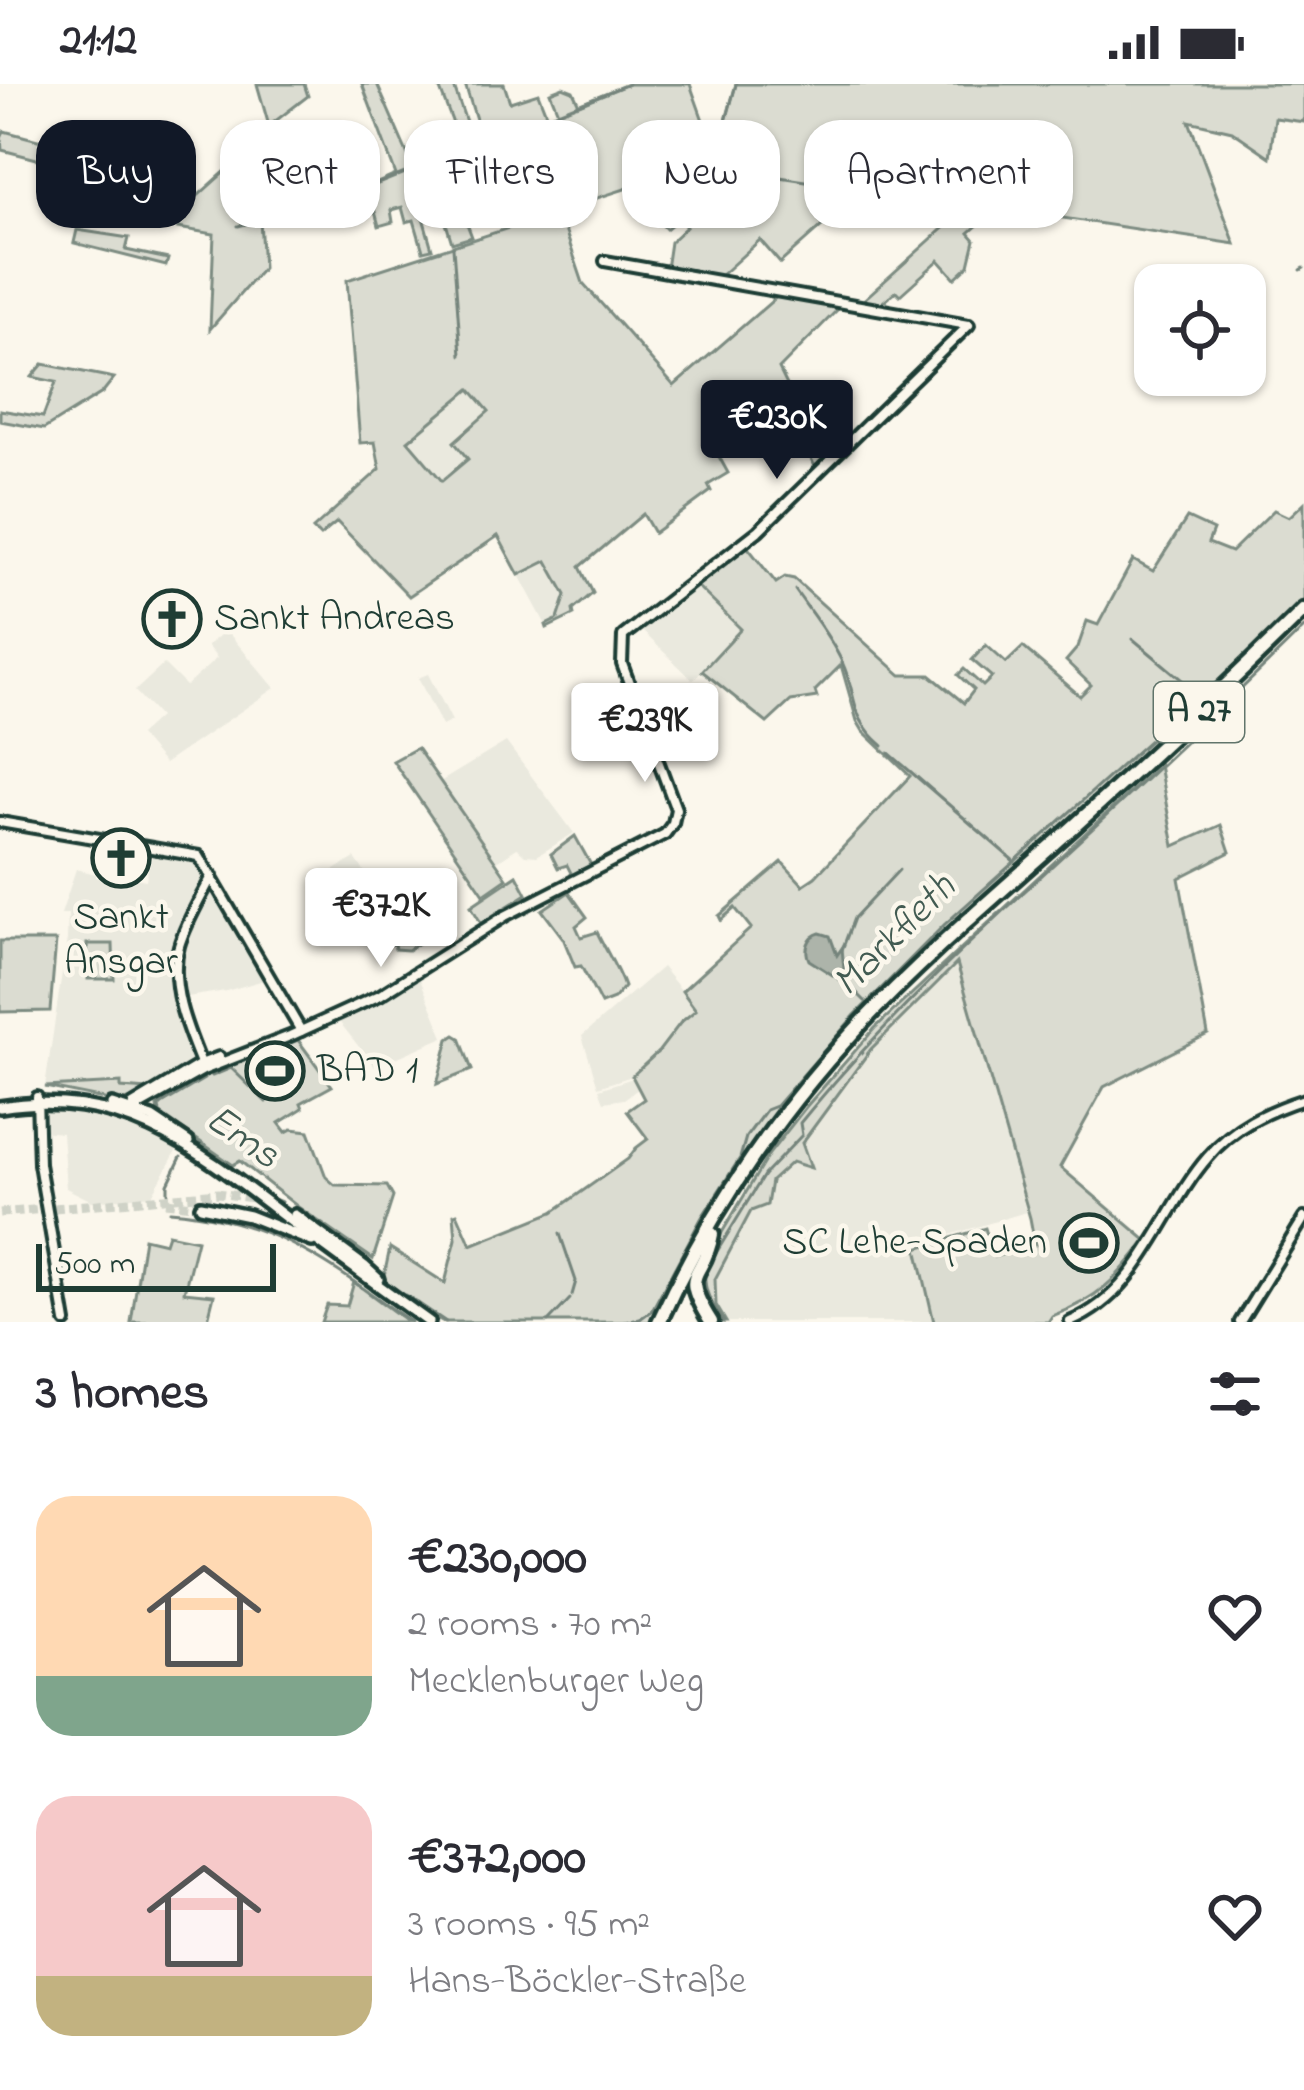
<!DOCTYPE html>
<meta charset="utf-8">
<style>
body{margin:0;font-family:"Indie Flower",sans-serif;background:#f2f2f3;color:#2b2b33;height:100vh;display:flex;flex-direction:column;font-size:45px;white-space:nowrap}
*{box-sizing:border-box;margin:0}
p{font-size:39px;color:#7c7c81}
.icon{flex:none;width:66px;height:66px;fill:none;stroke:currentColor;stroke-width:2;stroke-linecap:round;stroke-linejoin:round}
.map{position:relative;height:1238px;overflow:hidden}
.details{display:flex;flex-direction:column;background:#fff;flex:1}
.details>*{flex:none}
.banner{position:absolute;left:36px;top:36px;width:1233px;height:108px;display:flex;gap:24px}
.tools{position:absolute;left:1134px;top:180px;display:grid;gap:24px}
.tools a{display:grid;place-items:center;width:132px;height:132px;border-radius:24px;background:#fff;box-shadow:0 3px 9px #0004;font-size:60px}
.scale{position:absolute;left:36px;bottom:30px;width:240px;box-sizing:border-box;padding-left:12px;border:6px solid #1f3d34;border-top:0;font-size:33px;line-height:42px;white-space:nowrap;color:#1f3d34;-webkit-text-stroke:9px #fbf7ec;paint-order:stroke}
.price{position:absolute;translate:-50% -102px;padding:0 27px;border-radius:12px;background:#fff;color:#222;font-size:39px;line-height:78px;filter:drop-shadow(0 3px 6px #0008)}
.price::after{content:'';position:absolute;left:50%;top:72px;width:36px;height:27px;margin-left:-18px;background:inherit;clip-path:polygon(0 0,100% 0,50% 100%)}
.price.current{background:#111827;color:#fff}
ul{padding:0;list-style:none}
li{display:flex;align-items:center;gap:36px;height:300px;padding:0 36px}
li span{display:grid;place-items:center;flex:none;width:336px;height:240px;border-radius:36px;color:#555}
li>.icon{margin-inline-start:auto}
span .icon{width:144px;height:144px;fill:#fffc;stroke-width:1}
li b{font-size:51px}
h2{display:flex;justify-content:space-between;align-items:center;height:144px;padding:0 36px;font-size:51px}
.pill{padding:0 42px;border-radius:36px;background:#fff;box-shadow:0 3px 9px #0004;font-size:42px;line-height:108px}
.pill.current{background:#111827;color:#fff}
.status{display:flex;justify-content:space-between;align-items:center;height:84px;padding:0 60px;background:#fff;direction:ltr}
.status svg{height:33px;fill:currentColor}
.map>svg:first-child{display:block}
.built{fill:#eae9de}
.green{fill:#dbdcd1;stroke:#7d8c82;stroke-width:3;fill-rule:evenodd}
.water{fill:#adb4aa;stroke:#74847b;stroke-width:3}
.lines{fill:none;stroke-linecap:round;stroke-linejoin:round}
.stream{stroke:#74847b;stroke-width:3}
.primary-tunnel{stroke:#cfd2c7;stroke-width:9;stroke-dasharray:9 4.5;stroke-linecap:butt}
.secondary-casing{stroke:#1f3d34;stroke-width:16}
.primary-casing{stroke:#1f3d34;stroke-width:18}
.highway-casing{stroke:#1f3d34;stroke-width:21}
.secondary{stroke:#fbf7ec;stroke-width:8}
.primary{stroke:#fbf7ec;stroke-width:9}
.highway{stroke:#fbf7ec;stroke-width:12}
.labels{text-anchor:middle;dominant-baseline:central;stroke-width:9;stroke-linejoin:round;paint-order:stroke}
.shield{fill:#fbf7ec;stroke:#61756b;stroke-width:3}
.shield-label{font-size:36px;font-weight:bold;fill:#1f3d34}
.poi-label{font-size:39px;fill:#1f3d34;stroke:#fbf7ec;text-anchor:start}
.water-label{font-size:42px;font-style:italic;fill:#425b52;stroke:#fbf7ec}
</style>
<div class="status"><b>21:12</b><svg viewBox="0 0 49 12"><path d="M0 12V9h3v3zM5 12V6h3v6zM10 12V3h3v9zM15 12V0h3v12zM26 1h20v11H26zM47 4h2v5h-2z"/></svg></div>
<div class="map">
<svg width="1304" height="1238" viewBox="0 0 1304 1238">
<rect width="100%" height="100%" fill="#fbf7ec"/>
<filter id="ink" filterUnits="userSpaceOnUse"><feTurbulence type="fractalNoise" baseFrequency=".00833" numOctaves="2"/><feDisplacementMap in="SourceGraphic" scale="24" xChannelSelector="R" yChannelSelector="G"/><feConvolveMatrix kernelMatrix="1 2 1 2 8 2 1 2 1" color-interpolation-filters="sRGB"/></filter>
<g filter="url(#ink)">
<g class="built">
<path d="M470,304L489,327L454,357L468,375L442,397L407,357Z"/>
<path d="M547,476L566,511L558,535L546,541L519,491Z"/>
<path d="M695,500L742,545L693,596L638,543Z"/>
<path d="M226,546L275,604L164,680L139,651L159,633L135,607L164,580L186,602L217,574L207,562Z"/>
<path d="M428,590L452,637L442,642L418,594Z"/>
<path d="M506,658L574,749L537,772L525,771L517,764L496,778L440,698Z"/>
<path d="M151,766L194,773L204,787L203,801L177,857L171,886L182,947L194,980L148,1006L120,1004V999L45,1003L67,855L68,830H61L76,785L96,790V793L102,794L103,792L125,798L128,793L146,796Z"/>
<path d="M355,774L371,797L363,803L337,804L328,790Z"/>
<path d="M215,810L265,892L264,896L226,907L187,913L183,911L181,896L184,866L192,843L211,811Z"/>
<path d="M958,878L1026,1128L917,1161L934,1238H726L716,1221L715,1195L751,1127L767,1121L771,1097L792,1078L809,1083L802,1060L845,998L871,965Z"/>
<path d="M662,883L697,925L681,938L659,967L632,992L598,1003L582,952Z"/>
<path d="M419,893L444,953L375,983L337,935L367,923Z"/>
<path d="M633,994L638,1005L624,1015L604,1018L599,1005Z"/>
<path d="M46,1024L95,1030L123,1039L177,1066L152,1111L92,1117L66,1104L62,1049L41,1047Z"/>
</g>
<g class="green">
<path d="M257,0H304L308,12L269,42Z"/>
<path d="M362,0H377L414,85L410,88L432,165L423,167L414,136L406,138L402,123L391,126L393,138L379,142L368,103L396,91Z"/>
<path d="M438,0H453L474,61L463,66Z"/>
<path d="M465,0H504L510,18L538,9L547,32L558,28L550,8L563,3L573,7L579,20L628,0H690L714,67L708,78L582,119L547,33L483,58Z"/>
<path d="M736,0H1304V38L1275,34L1270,73L1232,47L1189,37L1235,160L997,124L969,149L975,156L969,181L955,194L939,176L900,211L896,207L878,222L859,220L970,120L866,103L780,179L760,156L719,193L666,185L670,158L686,143L679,134L666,145L655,133L714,80Z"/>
<path d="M4,47L87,69L83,87L2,66L1,53Z"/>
<path d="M269,48L302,124L260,136L263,184L210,245L214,150L178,144L189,120Z"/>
<path d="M442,74L472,153L452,159L428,80Z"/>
<path d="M559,128L583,199L674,302L780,210L842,221L779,285L825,378L817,386L780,317L717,369L728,389L708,401L711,407L654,449L643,430L580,483L593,509L573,526L574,531L547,544L546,541L558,535L566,511L547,477L519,491L498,452L409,512L337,438L320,452L313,445L380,385L375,358L360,359L347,196ZM470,305L489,327L454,358L468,375L442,397L408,357Z"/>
<path d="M77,146L129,154L126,166L168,175L166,182L74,159Z"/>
<path d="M43,280L114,294L102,309L44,345L0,337V326L43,333L56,298L32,293Z"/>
<path d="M1304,419V519L1206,616L937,860L763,1050L666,1211L653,1238H442L426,1229L383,1197L390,1164L445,1199L456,1155L454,1130L457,1129L471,1161L553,1128L628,1075L636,1064L648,1055L627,1027L644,1015L632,992L659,967L681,938L696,926L682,907L751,844L735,824L721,836L719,832L782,778L803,801L815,793L910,692L863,647L857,637L841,581L815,607L817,613L791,617L767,639L702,587L741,545L695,500L746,461L776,499L785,493L794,495L901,591H930L964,619L974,606L958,591L964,585L983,602L992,593L972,576L986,561L1006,579L1023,563L1080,612L1091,601L1066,577L1078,563L1087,537L1098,541L1133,476L1153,487L1187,434L1213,446L1208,459L1231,468L1274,426L1289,433Z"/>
<path d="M417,664L507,794L484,810L393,677Z"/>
<path d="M1159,681L1174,762L1221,741L1230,768L1179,794L1208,950L1104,1003L1060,1083L1146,1156C1117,1195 1098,1215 1052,1232L1048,1238H934L917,1164L985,1144L994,1173L1035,1161L1030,1134L957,879L871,965L802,1059L811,1084L792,1078L771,1097L767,1121L751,1127L715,1195L716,1221L726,1238H714L698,1209L702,1182L769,1070L805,1024L875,944Z"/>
<path d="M575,752L591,781L572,791L567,781L558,784L551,770Z"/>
<path d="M517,791L527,810L481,839L471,822Z"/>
<path d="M425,806L449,840L408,866L395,865L394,860H387V828L394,827Z"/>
<path d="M569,808L587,833L576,842L581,853L597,848C606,867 617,883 624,903L614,915L601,920L581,882L575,883L563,854L542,826Z"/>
<path d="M0,857H56L50,927L0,928Z"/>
<path d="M113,860L114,895H88L87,860Z"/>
<path d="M455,951L460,954L472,986L437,1000L449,955Z"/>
<path d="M298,956L332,1002L301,1019L303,1024L279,1039L286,1048L292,1045L309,1047L326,1093L335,1101L387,1102L393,1113L373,1175L298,1123L240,1077L233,1081L158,1028L157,1023L193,998L216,985Z"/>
<path d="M121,999V1004L148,1006L134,1015L119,1018L45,1003Z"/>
<path d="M168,1150L197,1156L184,1208L214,1211L208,1235L217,1238H131L144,1154L165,1159Z"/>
<path d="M354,1198L408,1238H321L327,1221L347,1222Z"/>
</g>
<path class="water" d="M820,849L830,852L837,871L842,864L844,886L850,902L809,876C804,866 808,852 820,849Z"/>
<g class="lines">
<g class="stream">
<path d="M715,79L736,0"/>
<path d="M428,80L443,136"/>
<path d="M657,135L714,83L858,105"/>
<path d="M238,142L335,117L628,0"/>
<path d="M453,163L461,271"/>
<path d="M1301,186L1304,184"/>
<path d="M795,506C811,529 830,552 842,578C859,615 848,632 883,662"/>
<path d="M889,669L1015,778"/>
<path d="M842,866L854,834L899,786"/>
<path d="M851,903L865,917"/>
<path d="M212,992L231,984L266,1018"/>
<path d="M204,995L162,1020L159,1023L161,1034L189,1052L269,1113L281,1118"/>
<path d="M168,1108V1100L181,1073"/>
<path d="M170,1127C276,1136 328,1180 411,1238"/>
<path d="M560,1150L576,1197L572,1211"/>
<path d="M406,1211L446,1238"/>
<path d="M548,1238L570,1215"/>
<path d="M625,1238L640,1235L652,1226L702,1133L740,1074L746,1053L766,1026L776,1022L855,931L945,840L1200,611L1133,555"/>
<path d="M724,1238C712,1220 703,1208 705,1187L764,1091L802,1051L800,1039C883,937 980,848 1077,759C1154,688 1230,617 1304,544"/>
</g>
<g class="primary-tunnel">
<path d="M166,1118L201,1122"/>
<path d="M0,1129L218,1109L259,1115L295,1131"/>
</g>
<g class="secondary-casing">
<g id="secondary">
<path d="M605,177L968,241"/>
<path d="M0,738L199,772L301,947"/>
<path d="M203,984C188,947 168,902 179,862C186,838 201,814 212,792"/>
<path d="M37,1013L39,1080L66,1238"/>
<path d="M133,1021L201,980L219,973"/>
<path d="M132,1026L203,986L290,952L380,911L505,832L665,750L673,739L676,725L622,580L623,552L758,447L969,241"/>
<path d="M1070,1238C1142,1208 1161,1127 1208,1073C1233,1043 1267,1027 1304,1015"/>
<path d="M1240,1238L1304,1134"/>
</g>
</g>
<g class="primary-casing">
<g id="primary">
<path d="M112,1021L152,1034L188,1058"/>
<path d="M0,1023C122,1003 197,1065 288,1135C335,1170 382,1204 429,1238"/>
<path d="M201,1122L249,1132L312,1157"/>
<path d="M295,1131L364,1182L378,1195"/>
</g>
</g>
<g class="highway-casing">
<g id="highway">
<path d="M659,1238C711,1123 788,1014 876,924C938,861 1005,803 1071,745C1150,674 1228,601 1304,526"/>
<path d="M711,1238C677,1184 704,1197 712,1150"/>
</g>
</g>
<use href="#secondary" class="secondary"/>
<use href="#primary" class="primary"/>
<use href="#highway" class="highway"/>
</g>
</g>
<defs>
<g id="church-ring" transform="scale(3)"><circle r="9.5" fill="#fbf7ec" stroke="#1f3d34" stroke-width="1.5"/><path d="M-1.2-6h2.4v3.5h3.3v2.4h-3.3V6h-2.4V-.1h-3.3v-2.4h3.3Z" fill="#1f3d34"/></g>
<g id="stadium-ring" transform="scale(3)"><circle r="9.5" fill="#fbf7ec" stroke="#1f3d34" stroke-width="1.5"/><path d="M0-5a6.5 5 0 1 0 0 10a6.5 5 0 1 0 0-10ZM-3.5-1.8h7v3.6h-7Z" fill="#1f3d34"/></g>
</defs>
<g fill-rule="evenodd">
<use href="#church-ring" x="172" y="535"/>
<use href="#church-ring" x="121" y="774"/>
<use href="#stadium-ring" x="275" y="987"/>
<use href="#stadium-ring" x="1089" y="1159"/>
</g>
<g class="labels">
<rect class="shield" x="1154" y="598" width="90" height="60" rx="9"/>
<g class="shield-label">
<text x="1199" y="628">A 27</text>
</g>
<g class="poi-label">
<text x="214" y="535">Sankt Andreas</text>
<text x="121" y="834" text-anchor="middle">Sankt<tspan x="121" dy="45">Ansgar</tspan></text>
<text x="317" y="987">BAD 1</text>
<text x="1047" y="1159" text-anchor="end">SC Lehe-Spaden</text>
</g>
<g class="water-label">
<text transform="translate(895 852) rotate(-45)">Markfleth</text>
<text transform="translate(242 1054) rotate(35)">Ems</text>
</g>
</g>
</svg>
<div class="tools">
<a><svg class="icon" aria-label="locate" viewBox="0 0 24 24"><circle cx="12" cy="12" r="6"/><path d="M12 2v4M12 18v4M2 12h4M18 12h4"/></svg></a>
</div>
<div class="scale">500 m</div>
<b class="price current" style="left:777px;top:398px">€230K</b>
<b class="price" style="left:645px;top:701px">€239K</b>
<b class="price" style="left:381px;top:886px">€372K</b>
<div class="banner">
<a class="pill current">Buy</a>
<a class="pill">Rent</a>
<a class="pill">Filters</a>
<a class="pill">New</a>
<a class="pill">Apartment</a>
</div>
</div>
<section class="details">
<h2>3 homes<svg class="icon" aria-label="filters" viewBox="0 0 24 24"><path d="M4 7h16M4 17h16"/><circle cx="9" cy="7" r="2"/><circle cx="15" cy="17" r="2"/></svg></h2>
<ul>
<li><span style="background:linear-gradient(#ffd9b3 75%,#7fa58c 0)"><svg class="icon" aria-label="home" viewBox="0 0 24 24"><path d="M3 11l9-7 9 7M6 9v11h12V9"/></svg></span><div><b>€230,000</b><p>2 rooms · 70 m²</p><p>Mecklenburger Weg</p></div><svg class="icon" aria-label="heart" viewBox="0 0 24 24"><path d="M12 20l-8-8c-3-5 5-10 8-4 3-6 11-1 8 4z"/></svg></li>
<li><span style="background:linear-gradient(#f6c9c9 75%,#c2b280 0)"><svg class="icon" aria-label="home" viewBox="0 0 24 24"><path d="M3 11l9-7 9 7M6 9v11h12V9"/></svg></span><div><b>€372,000</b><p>3 rooms · 95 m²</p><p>Hans-Böckler-Straße</p></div><svg class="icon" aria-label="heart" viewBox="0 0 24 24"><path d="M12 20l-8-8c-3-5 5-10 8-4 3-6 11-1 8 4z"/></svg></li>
</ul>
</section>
